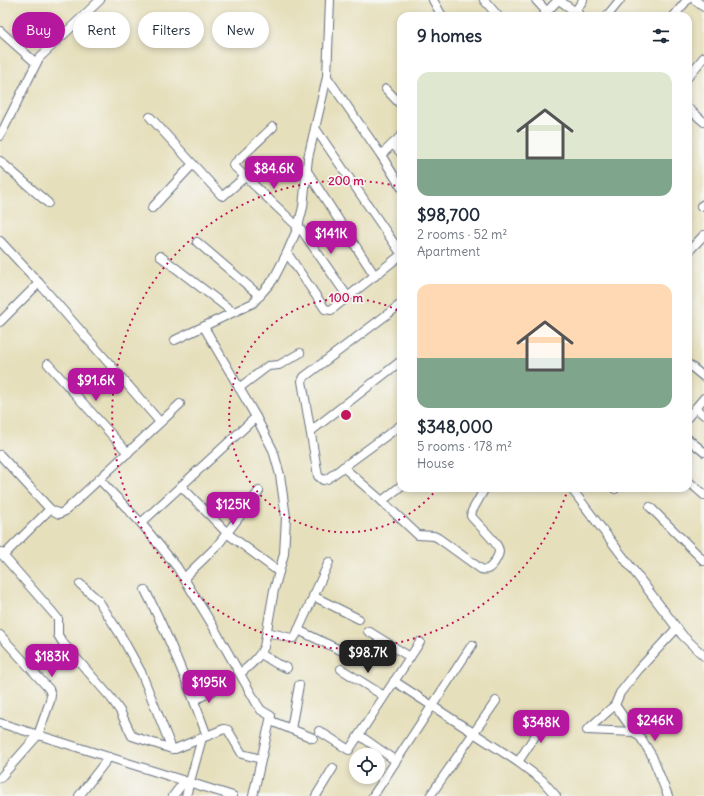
<!DOCTYPE html>
<meta charset="utf-8">
<style>
body{margin:0;font-family:Delius,sans-serif;background:#f6f6f7;color:#1f2937;height:100vh;display:flex;flex-direction:column;font-size:15px;white-space:nowrap}
*{box-sizing:border-box;margin:0}
p{font-size:13px;color:#747a83}
.icon{flex:none;width:22px;height:22px;fill:none;stroke:currentColor;stroke-width:2;stroke-linecap:round;stroke-linejoin:round}
.map{position:relative;flex:1;overflow:hidden}
.side{position:absolute;left:397px;top:12px;width:295px;height:480px;display:flex;flex-direction:column;background:#fff;border-radius:12px;box-shadow:0 2px 6px #0003}
.side>*{flex:none}
.top-card{position:absolute;left:12px;top:12px;width:325px;height:36px;display:flex;gap:8px}
.buttons{position:absolute;left:349px;top:748px;display:grid;gap:8px}
.buttons a{display:grid;place-items:center;width:36px;height:36px;border-radius:50%;background:#fff;box-shadow:0 2px 6px #0003;font-size:20px}
.price{position:absolute;translate:-50% -34px;padding:0 9px;border-radius:8px;background:#b5179e;color:#fff;font-size:13px;line-height:26px;filter:drop-shadow(0 1px 2px #0008)}
.price::after{content:'';position:absolute;left:50%;top:24px;width:12px;height:9px;margin-left:-6px;background:inherit;clip-path:polygon(0 0,100% 0,50% 100%)}
.price.on{background:#222;color:#fff}
ul{padding:0;list-style:none}
li{display:grid;align-content:center;gap:8px;height:212px;padding:0 20px}
li span{display:grid;place-items:center;height:124px;border-radius:12px;color:#555}
li>.icon{margin-inline-start:auto}
span .icon{width:72px;height:72px;fill:#fffc;stroke-width:1}
li b{font-size:17px}
h2{display:flex;justify-content:space-between;align-items:center;height:48px;padding:0 20px;font-size:17px}
.chip{padding:0 14px;border-radius:18px;background:#fff;box-shadow:0 2px 6px #0003;font-size:14px;line-height:36px}
.chip.on{background:#b5179e;color:#fff}
.map>svg:first-child{display:block}
.lines{fill:none;stroke-linecap:round;stroke-linejoin:round}
.street-casing{stroke:#626d7f;stroke-width:10}
.street{stroke:#fff;stroke-width:8}
.ring{fill:none;stroke:#c2185b;stroke-width:2;stroke-dasharray:2 4}
.centre{fill:#c2185b;stroke:#f6f6f2;stroke-width:2}
.ring-label{font-size:12px;text-anchor:middle;font-weight:bold;fill:#c2185b;stroke:#f6f6f2;stroke-width:3.5;stroke-linejoin:round;paint-order:stroke}
</style>
<div class="map">
<svg width="704" height="796" viewBox="0 0 704 796">
<rect width="100%" height="100%" fill="#f6f6f2"/>
<filter id="ink" filterUnits="userSpaceOnUse"><feTurbulence type="fractalNoise" baseFrequency=".025" numOctaves="2"/><feDisplacementMap in="SourceGraphic" scale="8" xChannelSelector="R" yChannelSelector="G"/><feConvolveMatrix kernelMatrix="1 2 1 2 8 2 1 2 1" color-interpolation-filters="sRGB"/></filter>
<filter id="wash" filterUnits="userSpaceOnUse"><feTurbulence type="fractalNoise" baseFrequency=".012" numOctaves="4" result="noise"/><feDisplacementMap in="SourceGraphic" scale="16" xChannelSelector="R" yChannelSelector="G"/><feGaussianBlur stdDeviation="0.9" result="paint"/><feColorMatrix in="noise" values="0 0 0 0 0 0 0 0 0 0 0 0 0 0 0 0 0 1.4 0 .05"/><feComposite in="paint" operator="in"/></filter>
<g filter="url(#wash)">
<rect width="100%" height="100%" fill="#e6dfbb"/>
</g>
<g filter="url(#ink)">
<g class="lines">
<g class="street-casing">
<g id="street">
<path d="M433,0L442,16"/>
<path d="M484,0L498,16"/>
<path d="M536,0L547,12"/>
<path d="M559,0L581,16"/>
<path d="M695,0L704,7"/>
<path d="M575,12L583,0"/>
<path d="M543,16L558,0"/>
<path d="M607,16L620,0"/>
<path d="M674,16L687,0"/>
<path d="M0,31L36,63"/>
<path d="M327,77L381,155L401,187"/>
<path d="M688,77L704,57"/>
<path d="M386,89L401,105"/>
<path d="M688,108L704,122"/>
<path d="M150,117L221,195L223,196L245,177"/>
<path d="M273,127L233,165L298,227"/>
<path d="M0,136L39,58L100,0"/>
<path d="M393,144L401,153"/>
<path d="M381,155L401,136"/>
<path d="M0,161L48,203"/>
<path d="M307,171L375,276"/>
<path d="M701,206L704,204"/>
<path d="M152,208L192,165"/>
<path d="M298,225L348,297"/>
<path d="M0,241L39,283L160,422"/>
<path d="M197,242L260,296"/>
<path d="M688,252L704,235"/>
<path d="M287,253L325,309L331,310L401,255L400,252L315,128"/>
<path d="M160,256L233,312"/>
<path d="M401,304L304,377L302,381L318,476L323,480L327,479L401,425"/>
<path d="M0,322L39,283"/>
<path d="M204,327L256,417L273,450L280,475L286,517L284,554L274,590L264,647C259,658 250,665 240,674"/>
<path d="M175,340L253,303L273,280L287,253L298,227L303,207L308,158L327,77L330,0"/>
<path d="M48,364L128,453"/>
<path d="M688,364L704,377"/>
<path d="M239,388L268,366L279,365L300,353"/>
<path d="M696,408L704,415"/>
<path d="M688,417L704,398"/>
<path d="M311,431L401,361"/>
<path d="M688,439L704,452"/>
<path d="M0,455L50,509L59,514L65,511L180,404"/>
<path d="M343,467L382,501L418,535L434,536L438,538L481,569C487,571 490,568 494,563C496,559 499,556 499,551C499,543 477,524 471,516L472,511L485,488"/>
<path d="M99,479L141,523L177,567L210,621L257,704L261,710L271,716L253,796"/>
<path d="M688,481L704,495"/>
<path d="M181,486L228,534L279,572"/>
<path d="M571,488L683,636L704,656"/>
<path d="M615,489L616,488"/>
<path d="M382,501L401,486"/>
<path d="M650,507L704,561"/>
<path d="M141,523L256,417"/>
<path d="M0,552L54,614L58,619V635L63,643L111,698L120,711L132,736L169,748L175,749L224,729L228,730L242,754L261,759"/>
<path d="M3,556L50,509"/>
<path d="M184,578L217,546L259,491"/>
<path d="M80,584L98,600L120,634L141,672L172,749"/>
<path d="M145,590C169,637 189,686 207,736"/>
<path d="M313,596L359,619"/>
<path d="M298,630L342,651"/>
<path d="M368,631L410,657"/>
<path d="M267,632L291,638H294L296,635L329,562"/>
<path d="M0,635L49,689L51,695L50,701L38,735L0,778"/>
<path d="M261,654L277,664L287,668"/>
<path d="M341,669L384,696"/>
<path d="M394,681L518,762L542,780L556,796"/>
<path d="M195,700L214,690"/>
<path d="M615,705L634,732L641,738L652,756L668,796"/>
<path d="M271,721L313,738"/>
<path d="M0,723L233,796"/>
<path d="M291,729L299,685"/>
<path d="M587,730L615,705L620,693L639,669L677,628"/>
<path d="M587,730L634,732"/>
<path d="M319,731L349,750L420,642"/>
<path d="M359,735L396,761"/>
<path d="M518,762L548,716"/>
<path d="M79,796L109,757"/>
<path d="M173,796L184,782"/>
<path d="M186,796L202,738"/>
<path d="M316,796L333,768"/>
<path d="M373,796L472,645"/>
<path d="M430,796L496,701"/>
</g>
</g>
<use href="#street" class="street"/>
</g>
</g>
<g class="ring">
<path d="M437 489A117 117 0 1 1 401 312"/>
<path d="M568 489A234 234 0 1 1 401 187"/>
</g>
<circle cx="346" cy="415" r="6" class="centre"/>
<g class="ring-label">
<text x="346" y="185">200 m</text>
<text x="346" y="302">100 m</text>
</g>
</svg>
<div class="buttons">
<a><svg class="icon" aria-label="locate" viewBox="0 0 24 24"><circle cx="12" cy="12" r="6"/><path d="M12 2v4M12 18v4M2 12h4M18 12h4"/></svg></a>
</div>
<b class="price" style="left:274px;top:190px">$84.6K</b>
<b class="price" style="left:331px;top:255px">$141K</b>
<b class="price" style="left:96px;top:402px">$91.6K</b>
<b class="price" style="left:233px;top:526px">$125K</b>
<b class="price on" style="left:368px;top:674px">$98.7K</b>
<b class="price" style="left:52px;top:678px">$183K</b>
<b class="price" style="left:209px;top:704px">$195K</b>
<b class="price" style="left:655px;top:742px">$246K</b>
<b class="price" style="left:541px;top:744px">$348K</b>
<div class="top-card">
<a class="chip on">Buy</a>
<a class="chip">Rent</a>
<a class="chip">Filters</a>
<a class="chip">New</a>
</div>
<section class="side">
<h2>9 homes<svg class="icon" aria-label="filters" viewBox="0 0 24 24"><path d="M4 7h16M4 17h16"/><circle cx="9" cy="7" r="2"/><circle cx="15" cy="17" r="2"/></svg></h2>
<ul>
<li><span style="background:linear-gradient(#dfe7d0 70%,#7fa58c 0)"><svg class="icon" aria-label="home" viewBox="0 0 24 24"><path d="M3 11l9-7 9 7M6 9v11h12V9"/></svg></span><div><b>$98,700</b><p>2 rooms · 52 m²</p><p>Apartment</p></div></li>
<li><span style="background:linear-gradient(#ffd9b3 60%,#7fa58c 0)"><svg class="icon" aria-label="home" viewBox="0 0 24 24"><path d="M3 11l9-7 9 7M6 9v11h12V9"/></svg></span><div><b>$348,000</b><p>5 rooms · 178 m²</p><p>House</p></div></li>
</ul>
</section>
</div>
